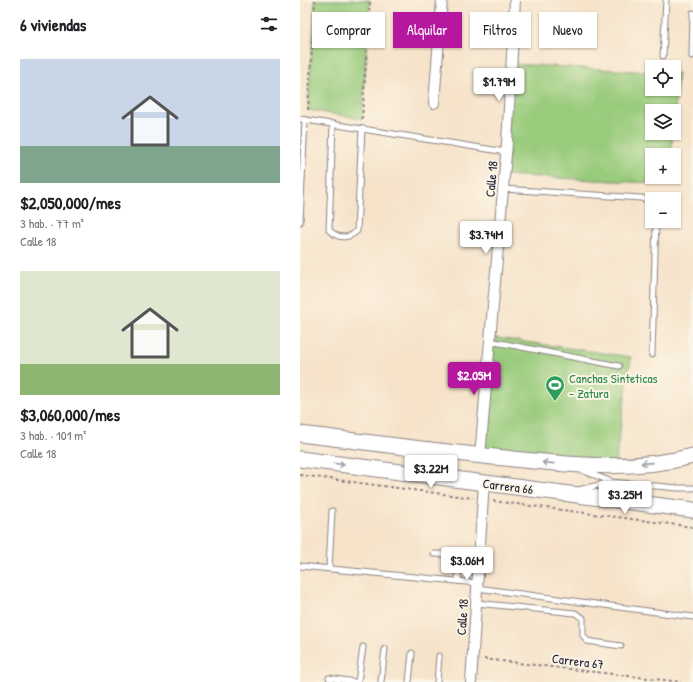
<!DOCTYPE html>
<html lang="es">
<meta charset="utf-8">
<style>
body{margin:0;font-family:"Patrick Hand",sans-serif;background:#f2f2f2;color:#202124;height:100vh;display:flex;flex-direction:column;font-size:15px;white-space:nowrap}
*{box-sizing:border-box;margin:0}
p{font-size:13px;color:#757577}
.icon{flex:none;width:22px;height:22px;fill:none;stroke:currentColor;stroke-width:2;stroke-linecap:round;stroke-linejoin:round}
.map{position:relative;flex:1;overflow:hidden}
.details{display:flex;flex-direction:column;background:#fff;width:300px}
.details>*{flex:none}
.hud{position:absolute;left:12px;top:12px;width:321px;height:36px;display:flex;gap:8px}
.tools{position:absolute;left:345px;top:60px;display:grid;gap:8px}
.tools a{display:grid;place-items:center;width:36px;height:36px;border-radius:0px;background:#fff;box-shadow:0 1px 3px #0004;font-size:20px}
.price{position:absolute;translate:-50% -34px;padding:0 9px;border-radius:4px;background:#fff;color:#222;font-size:13px;line-height:26px;filter:drop-shadow(0 1px 2px #0008)}
.price::after{content:'';position:absolute;left:50%;top:24px;width:12px;height:9px;margin-left:-6px;background:inherit;clip-path:polygon(0 0,100% 0,50% 100%)}
.price.active{background:#b5179e;color:#fff}
ul{padding:0;list-style:none}
li{display:grid;align-content:center;gap:8px;height:212px;padding:0 20px}
li span{display:grid;place-items:center;height:124px;border-radius:0px;color:#555}
li>.icon{margin-inline-start:auto}
span .icon{width:72px;height:72px;fill:#fffc;stroke-width:1}
li b{font-size:17px}
h2{display:flex;justify-content:space-between;align-items:center;height:48px;padding:0 20px;font-size:17px}
.tag{padding:0 14px;border-radius:0px;background:#fff;box-shadow:0 1px 3px #0004;font-size:14px;line-height:36px}
.tag.active{background:#b5179e;color:#fff}
main{display:flex;flex:1;min-height:0}
.map>svg:first-child{display:block}
.green{fill:#99cb7b;stroke:#5e765b}
.lines{fill:none;stroke-linecap:round;stroke-linejoin:round}
.lane-casing{stroke:#8c8282;stroke-width:7}
.street-casing{stroke:#8c8282;stroke-width:12}
.secondary-casing{stroke:#8c8282;stroke-width:17}
.path{stroke:#8c8282;stroke-width:2;stroke-dasharray:3 3;stroke-linecap:butt}
.lane{stroke:#fff;stroke-width:5}
.street{stroke:#fff;stroke-width:10}
.secondary{stroke:#fff;stroke-width:15}
.oneway{stroke:#9c9ca7}
.labels{text-anchor:middle;dominant-baseline:central;stroke-width:4;stroke-linejoin:round;paint-order:stroke}
.street-label{font-size:13px;fill:#22223b;stroke:#fcf5e5}
.leisure-label{font-size:13px;fill:#27864d;stroke:#fcf5e5;text-anchor:start}
</style>
<main>
<section class="details">
<h2>6 viviendas<svg class="icon" aria-label="filters" viewBox="0 0 24 24"><path d="M4 7h16M4 17h16"/><circle cx="9" cy="7" r="2"/><circle cx="15" cy="17" r="2"/></svg></h2>
<ul>
<li><span style="background:linear-gradient(#c9d6e8 70%,#7fa58c 0)"><svg class="icon" aria-label="home" viewBox="0 0 24 24"><path d="M3 11l9-7 9 7M6 9v11h12V9"/></svg></span><div><b>$2,050,000/mes</b><p>3 hab. · 77 m²</p><p>Calle 18</p></div></li>
<li><span style="background:linear-gradient(#dfe7d0 75%,#8fb573 0)"><svg class="icon" aria-label="home" viewBox="0 0 24 24"><path d="M3 11l9-7 9 7M6 9v11h12V9"/></svg></span><div><b>$3,060,000/mes</b><p>3 hab. · 101 m²</p><p>Calle 18</p></div></li>
</ul>
</section>
<div class="map">
<svg width="393" height="682" viewBox="0 0 393 682">
<rect width="100%" height="100%" fill="#fcf5e5"/>
<filter id="ink" filterUnits="userSpaceOnUse"><feTurbulence type="fractalNoise" baseFrequency=".025" numOctaves="2"/><feDisplacementMap in="SourceGraphic" scale="8" xChannelSelector="R" yChannelSelector="G"/><feConvolveMatrix kernelMatrix="1 2 1 2 8 2 1 2 1" color-interpolation-filters="sRGB"/></filter>
<filter id="wash" filterUnits="userSpaceOnUse"><feTurbulence type="fractalNoise" baseFrequency=".012" numOctaves="4" result="noise"/><feDisplacementMap in="SourceGraphic" scale="16" xChannelSelector="R" yChannelSelector="G"/><feGaussianBlur stdDeviation="0.9" result="paint"/><feColorMatrix in="noise" values="0 0 0 0 0 0 0 0 0 0 0 0 0 0 0 0 0 1.4 0 .05"/><feComposite in="paint" operator="in"/></filter>
<g filter="url(#wash)">
<rect width="100%" height="100%" fill="#f6e3ca"/>
<g class="green">
<path d="M15,0H70L62,119L8,110Z"/>
<path d="M213,64L352,72V89H374V73H378L374,120V111H352V133H373L371,155H352V177H369L368,184L204,175Z"/>
<path d="M190,337L331,357L315,465L180,456Z"/>
</g>
</g>
<g filter="url(#ink)">
<g class="lines">
<g class="lane-casing">
<g id="lane">
<path d="M363,56L366,0"/>
<path d="M392,56L393,13"/>
<path d="M0,119L206,152"/>
<path d="M33,124L29,230C38,239 48,239 57,231L62,129"/>
<path d="M203,189L341,198L352,201"/>
<path d="M0,222L5,120"/>
<path d="M190,341L319,366"/>
<path d="M352,355L356,221"/>
<path d="M284,471L312,482L378,488H393"/>
<path d="M278,490L311,482"/>
<path d="M134,554C160,554 159,555 158,581"/>
<path d="M0,566L177,583"/>
<path d="M29,568L32,511"/>
<path d="M177,588L393,617"/>
<path d="M176,603L275,613L283,618V635L287,641L321,646"/>
<path d="M29,678L55,682"/>
<path d="M58,682L63,647"/>
<path d="M81,682L85,649"/>
<path d="M109,682L112,653"/>
<path d="M137,682L139,656"/>
</g>
</g>
<g class="street-casing">
<g id="street">
<path d="M134,103L142,0"/>
<path d="M180,456L207,143L215,0"/>
<path d="M171,682L184,482"/>
</g>
</g>
<g class="secondary-casing">
<g id="secondary">
<path d="M0,434C68,442 137,452 205,458C267,465 332,472 393,456"/>
<path d="M0,459L393,510"/>
</g>
</g>
<g class="path">
<path d="M8,110L15,0"/>
<path d="M62,119L70,0"/>
<path d="M0,475L173,498"/>
<path d="M193,501L393,527"/>
<path d="M184,659L381,682"/>
</g>
<use href="#lane" class="lane"/>
<use href="#street" class="street"/>
<use href="#secondary" class="secondary"/>
</g>
<defs><path id="oneway-shaft" d="M-6 0H5M1.5-3L5.5 0L1.5 3" fill="none" stroke-width="1.6" stroke-linecap="round" stroke-linejoin="round"/></defs>
<g class="oneway">
<use href="#oneway-shaft" transform="translate(248 463) rotate(-174)"/>
<use href="#oneway-shaft" transform="translate(347 463) rotate(176)"/>
<use href="#oneway-shaft" transform="translate(39 464) rotate(7)"/>
</g>
</g>
<defs>
<g id="stadium-pin" transform="scale(1)"><path d="M0 17L-7.5 6A9.5 9.5 0 1 1 7.5 6Z" fill="#2e9e5b" stroke="#fcf5e5"/><path d="M0-5a6.5 5 0 1 0 0 10a6.5 5 0 1 0 0-10ZM-3.5-1.8h7v3.6h-7Z" fill="#fff"/></g>
</defs>
<g fill-rule="evenodd">
<use href="#stadium-pin" x="255" y="385"/>
</g>
<g class="labels">
<g class="street-label">
<text transform="translate(191 179) rotate(-85)">Calle 18</text>
<text transform="translate(208 486) rotate(7)">Carrera 66</text>
<text transform="translate(162 617) rotate(-86)">Calle 18</text>
<text transform="translate(278 661) rotate(7)">Carrera 67</text>
</g>
<g class="leisure-label">
<text x="269" y="378">Canchas Sinteticas<tspan x="269" dy="15">- Zatura</tspan></text>
</g>
</g>
</svg>
<div class="tools">
<a><svg class="icon" aria-label="locate" viewBox="0 0 24 24"><circle cx="12" cy="12" r="6"/><path d="M12 2v4M12 18v4M2 12h4M18 12h4"/></svg></a>
<a><svg class="icon" aria-label="layers" viewBox="0 0 24 24"><path d="M12 4l9 5-9 5-9-5zM3 14l9 5 9-5"/></svg></a>
<a>+</a>
<a>−</a>
</div>
<b class="price" style="left:199px;top:102px">$1.79M</b>
<b class="price" style="left:186px;top:255px">$3.74M</b>
<b class="price active" style="left:174px;top:396px">$2.05M</b>
<b class="price" style="left:131px;top:489px">$3.22M</b>
<b class="price" style="left:325px;top:515px">$3.25M</b>
<b class="price" style="left:167px;top:581px">$3.06M</b>
<div class="hud">
<a class="tag">Comprar</a>
<a class="tag active">Alquilar</a>
<a class="tag">Filtros</a>
<a class="tag">Nuevo</a>
</div>
</div>
</main>
